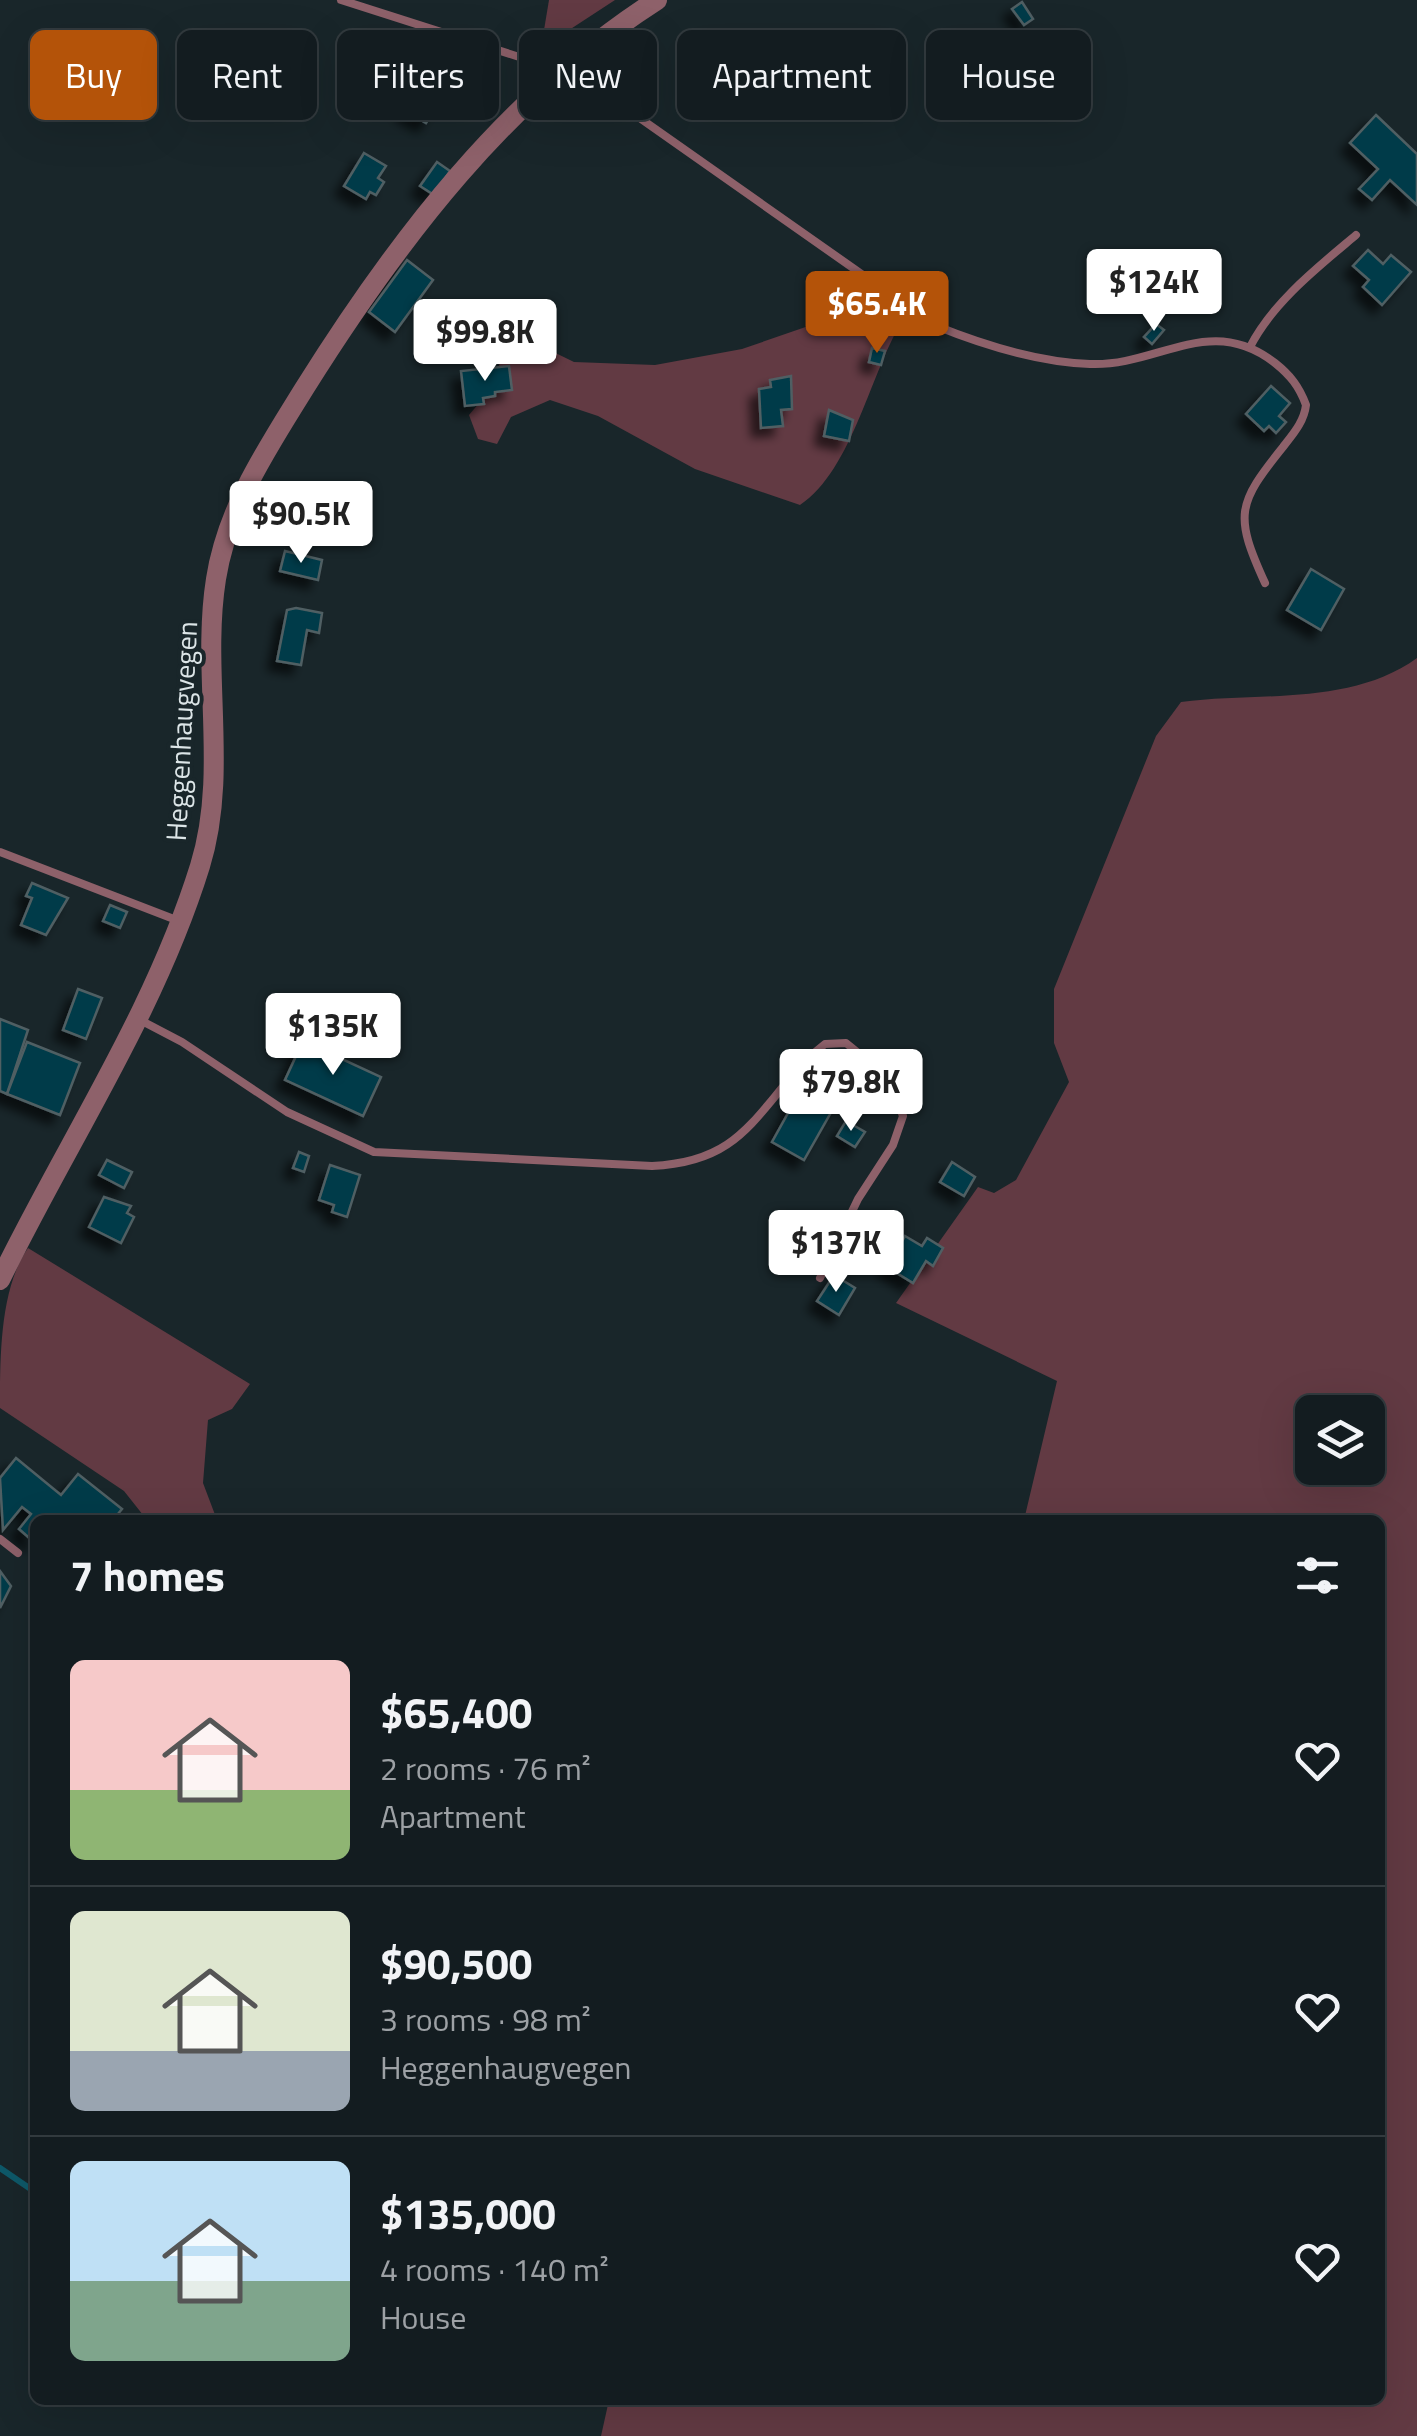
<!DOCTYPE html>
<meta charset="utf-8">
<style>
body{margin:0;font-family:"Titillium Web",sans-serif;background:#20292d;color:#f1f3f6;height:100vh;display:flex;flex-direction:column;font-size:38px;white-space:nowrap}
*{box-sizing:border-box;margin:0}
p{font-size:32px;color:#9da1a5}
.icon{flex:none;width:55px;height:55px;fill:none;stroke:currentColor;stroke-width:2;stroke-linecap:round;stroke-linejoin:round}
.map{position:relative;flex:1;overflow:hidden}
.panel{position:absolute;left:30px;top:1515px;width:1355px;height:890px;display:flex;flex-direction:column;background:#131c20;border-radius:15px;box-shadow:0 10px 40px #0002,0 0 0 2px #323a3e}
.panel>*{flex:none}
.guide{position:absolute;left:30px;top:30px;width:1358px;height:90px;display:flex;gap:20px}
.fabs{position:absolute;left:1295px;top:1395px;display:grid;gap:20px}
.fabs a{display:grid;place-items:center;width:90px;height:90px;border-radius:15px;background:#131c20;box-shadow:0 10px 40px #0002,0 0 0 2px #323a3e;font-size:50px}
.price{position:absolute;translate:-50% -85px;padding:0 22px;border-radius:10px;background:#fff;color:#222;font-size:32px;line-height:65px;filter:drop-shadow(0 2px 5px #0008)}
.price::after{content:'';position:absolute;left:50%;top:60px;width:30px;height:22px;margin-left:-15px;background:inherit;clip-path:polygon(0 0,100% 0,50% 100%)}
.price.current{background:#b45309;color:#fff}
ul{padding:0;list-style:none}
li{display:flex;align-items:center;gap:30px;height:250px;padding:0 40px}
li+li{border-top:2px solid #323a3e}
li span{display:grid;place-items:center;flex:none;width:280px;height:200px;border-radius:15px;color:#555}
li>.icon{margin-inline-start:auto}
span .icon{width:120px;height:120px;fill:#fffc;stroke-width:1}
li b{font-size:42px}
h2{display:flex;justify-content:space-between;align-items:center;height:120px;padding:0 40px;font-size:42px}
.tag{padding:0 35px;border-radius:15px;background:#131c20;box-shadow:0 10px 40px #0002,0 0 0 2px #323a3e;font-size:35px;line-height:90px}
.tag.current{background:#b45309;color:#fff}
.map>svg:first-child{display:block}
.green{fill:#623a43;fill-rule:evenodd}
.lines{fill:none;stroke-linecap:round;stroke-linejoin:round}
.stream{stroke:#0e5969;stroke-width:6}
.building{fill:#013b48;stroke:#505f63;stroke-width:2.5;filter:url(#shadow)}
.service{stroke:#8e616a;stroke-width:8}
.tertiary{stroke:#8e616a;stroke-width:20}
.labels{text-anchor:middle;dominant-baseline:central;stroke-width:8;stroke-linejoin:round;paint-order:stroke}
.street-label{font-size:28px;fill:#dce5e7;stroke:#19262a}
</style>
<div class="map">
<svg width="1417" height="2436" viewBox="0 0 1417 2436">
<defs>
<filter id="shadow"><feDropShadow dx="-9" dy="9" stdDeviation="5" flood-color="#0009"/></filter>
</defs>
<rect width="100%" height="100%" fill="#19262a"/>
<g class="green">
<path d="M549,0H615L566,32L544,30Z"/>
<path d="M884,300L905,316C871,369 853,470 800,505L695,469L598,416L550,400L511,417L497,444L478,439L469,415L490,390L505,349L531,341L574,362L655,365L742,349Z"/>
<path d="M1417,658V2436H601L609,2400H1380V1520H1024L1057,1381L896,1303L978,1187L994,1193L1016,1180L1069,1082L1054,1043V989L1156,736L1181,702C1258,692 1351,706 1417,658ZM1312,1412H1368V1468H1312Z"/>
<path d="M28,1248L250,1384L232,1409L208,1420L203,1483L217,1520H147L124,1491L0,1408C0,1356 0,1288 28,1248Z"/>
</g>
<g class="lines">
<path class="stream" d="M0,2168L35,2192"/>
</g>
<g class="building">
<path d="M1022,2L1033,19L1024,25L1012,9Z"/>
<path d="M418,86L441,99L426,123L404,110Z"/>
<path d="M1376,115L1417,154V205L1390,180L1372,200L1359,189L1378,169L1350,143Z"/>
<path d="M364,153L386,166L378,178L384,182L376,195L370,192L366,199L344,186Z"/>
<path d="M437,162L450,171L434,195L420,186Z"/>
<path d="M1368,250L1383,264L1391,255L1411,272L1382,305L1363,287L1369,280L1353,266Z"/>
<path d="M407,260L433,280L395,332L369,312Z"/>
<path d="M1156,324L1164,330L1152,344L1144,337Z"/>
<path d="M872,348L885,351L881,365L869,362Z"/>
<path d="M509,366L512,390L495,392V396L483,398L484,404L465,406L461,371Z"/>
<path d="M791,376L792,409L781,410L783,426L761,428L759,389L771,387L770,380Z"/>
<path d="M1271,386L1290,403L1279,416L1286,422L1276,433L1269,426L1264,431L1246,414Z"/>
<path d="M829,410L853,420L849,441L824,436Z"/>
<path d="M285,551L322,560L318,580L280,571Z"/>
<path d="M1311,569L1344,589L1321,630L1287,610Z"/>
<path d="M296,608L322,613L319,633L307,630L301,665L277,661L287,610Z"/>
<path d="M32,883L68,898L46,935L21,925L32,898L26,896Z"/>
<path d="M110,905L127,912L120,928L103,921Z"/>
<path d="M78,989L102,998L86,1039L63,1030Z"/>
<path d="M0,1019L28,1030L7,1094L0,1091Z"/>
<path d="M303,1041L381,1077L363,1116L285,1080Z"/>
<path d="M27,1042L80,1063L60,1115L7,1094Z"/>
<path d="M822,1052L855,1070L804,1160L772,1142Z"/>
<path d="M846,1121L865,1132L855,1147L837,1136Z"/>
<path d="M299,1152L309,1156L304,1172L293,1168Z"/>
<path d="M107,1160L132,1172L124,1188L99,1175Z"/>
<path d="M952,1162L975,1177L964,1196L940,1182Z"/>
<path d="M330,1165L360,1175L347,1217L332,1212L334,1205L319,1200Z"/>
<path d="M104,1197L131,1206L127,1213L134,1217L121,1243L89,1227Z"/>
<path d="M905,1236L922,1246L927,1238L943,1248L933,1266L926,1261L913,1283L887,1267Z"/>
<path d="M834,1275L855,1288L839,1315L817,1301Z"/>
<path d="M16,1458L61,1495L78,1474L122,1509L113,1520H35V1543L19,1529L31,1514L22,1507L3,1530L0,1478Z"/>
<path d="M0,1571L11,1586L0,1608Z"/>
</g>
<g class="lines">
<g class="service">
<path d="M341,0L535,62L555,74"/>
<path d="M570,69L934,325C983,345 1037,362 1090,364C1158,367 1210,312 1275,363C1290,375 1299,386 1306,405C1304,422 1293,434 1283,447C1237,504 1234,515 1265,583"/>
<path d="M1250,347C1273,302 1318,267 1356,235"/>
<path d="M0,852L179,921"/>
<path d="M140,1020L182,1042L287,1112L374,1152L652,1166C745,1162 755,1110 814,1053L825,1044L846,1043L888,1077L903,1116L893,1145L858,1199L820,1278"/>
<path d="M0,1539L18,1553"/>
</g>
<path class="tertiary" d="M0,1280C67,1142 154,1014 200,866C229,773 201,673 216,579C227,508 267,449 304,389C398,239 507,96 657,0"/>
</g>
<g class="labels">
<g class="street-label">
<text transform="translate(181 731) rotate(-87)">Heggenhaugvegen</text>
</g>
</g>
</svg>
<div class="fabs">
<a><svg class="icon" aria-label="layers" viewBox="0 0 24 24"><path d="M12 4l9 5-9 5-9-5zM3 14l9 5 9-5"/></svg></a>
</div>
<b class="price" style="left:1154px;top:334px">$124K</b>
<b class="price current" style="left:877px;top:356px">$65.4K</b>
<b class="price" style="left:485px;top:384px">$99.8K</b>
<b class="price" style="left:301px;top:566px">$90.5K</b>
<b class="price" style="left:333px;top:1078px">$135K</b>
<b class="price" style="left:851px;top:1134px">$79.8K</b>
<b class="price" style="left:836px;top:1295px">$137K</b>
<div class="guide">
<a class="tag current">Buy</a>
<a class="tag">Rent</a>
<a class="tag">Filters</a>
<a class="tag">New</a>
<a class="tag">Apartment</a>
<a class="tag">House</a>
</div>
<section class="panel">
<h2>7 homes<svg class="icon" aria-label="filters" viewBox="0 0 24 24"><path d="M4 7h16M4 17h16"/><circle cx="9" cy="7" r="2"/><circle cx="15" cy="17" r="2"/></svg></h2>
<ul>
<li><span style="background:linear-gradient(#f6c9c9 65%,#8fb573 0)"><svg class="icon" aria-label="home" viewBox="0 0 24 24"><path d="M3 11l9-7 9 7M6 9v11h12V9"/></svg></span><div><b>$65,400</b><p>2 rooms · 76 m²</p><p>Apartment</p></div><svg class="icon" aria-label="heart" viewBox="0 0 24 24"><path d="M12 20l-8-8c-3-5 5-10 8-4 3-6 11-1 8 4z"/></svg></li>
<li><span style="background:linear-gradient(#dfe7d0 70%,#9aa5b1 0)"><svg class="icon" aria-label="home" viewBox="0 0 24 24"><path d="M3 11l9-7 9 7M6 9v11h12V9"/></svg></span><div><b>$90,500</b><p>3 rooms · 98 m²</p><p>Heggenhaugvegen</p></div><svg class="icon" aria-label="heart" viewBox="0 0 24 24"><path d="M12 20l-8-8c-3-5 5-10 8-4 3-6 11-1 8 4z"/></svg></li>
<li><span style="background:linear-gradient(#bfe0f5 60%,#7fa58c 0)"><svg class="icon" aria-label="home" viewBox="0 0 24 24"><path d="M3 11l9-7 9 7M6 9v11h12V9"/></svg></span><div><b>$135,000</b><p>4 rooms · 140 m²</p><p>House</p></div><svg class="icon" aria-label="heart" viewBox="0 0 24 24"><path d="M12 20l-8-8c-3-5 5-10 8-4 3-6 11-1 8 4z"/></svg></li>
</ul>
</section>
</div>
